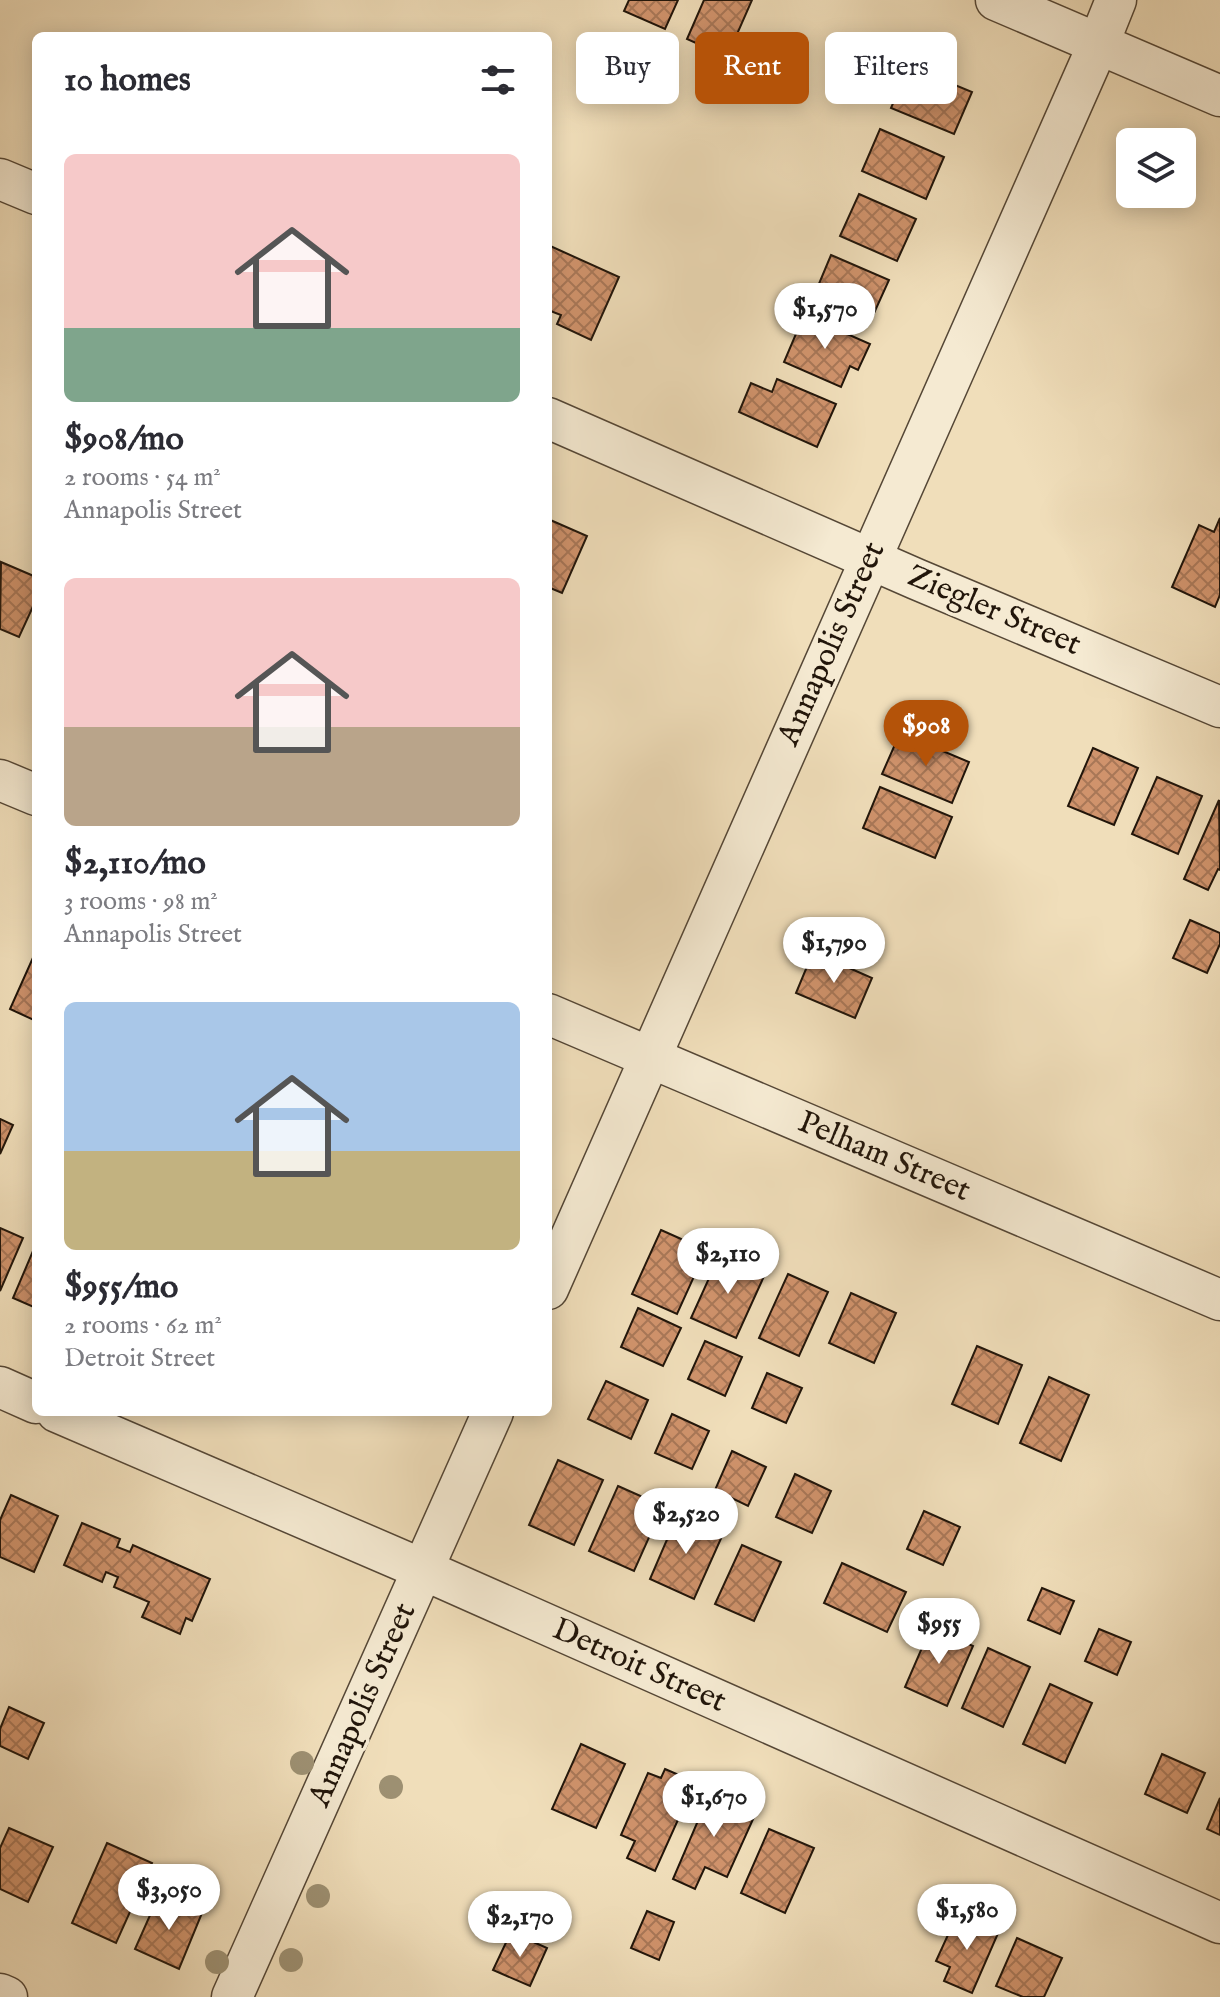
<!DOCTYPE html>
<meta charset="utf-8">
<style>
body{margin:0;font-family:"IM FELL English",serif;background:#f7f7f7;color:#2b2b33;height:100vh;display:flex;flex-direction:column;font-size:30px;white-space:nowrap}
*{box-sizing:border-box;margin:0}
p{font-size:26px;color:#7c7c81}
.icon{flex:none;width:44px;height:44px;fill:none;stroke:currentColor;stroke-width:2;stroke-linecap:round;stroke-linejoin:round}
.map{position:relative;flex:1;overflow:hidden}
.panel{position:absolute;left:32px;top:32px;width:520px;height:1384px;display:flex;flex-direction:column;background:#fff;border-radius:12px;box-shadow:0 4px 20px #0003}
.panel>*{flex:none}
.top-card{position:absolute;left:576px;top:32px;width:524px;height:72px;display:flex;gap:16px}
.controls{position:absolute;left:1116px;top:128px;display:grid;gap:16px}
.controls a{display:grid;place-items:center;width:80px;height:80px;border-radius:12px;background:#fff;box-shadow:0 4px 20px #0003;font-size:40px}
.price{position:absolute;translate:-50% -68px;padding:0 18px;border-radius:28px;background:#fff;color:#222;font-size:26px;line-height:52px;filter:drop-shadow(0 2px 4px #0008)}
.price::after{content:'';position:absolute;left:50%;top:48px;width:24px;height:18px;margin-left:-12px;background:inherit;clip-path:polygon(0 0,100% 0,50% 100%)}
.price.active{background:#b45309;color:#fff}
ul{padding:0;list-style:none}
li{display:grid;align-content:center;gap:16px;height:424px;padding:0 32px}
li span{display:grid;place-items:center;height:248px;border-radius:12px;color:#555}
li>.icon{margin-inline-start:auto}
span .icon{width:144px;height:144px;fill:#fffc;stroke-width:1}
li b{font-size:34px}
h2{display:flex;justify-content:space-between;align-items:center;height:96px;padding:0 32px;font-size:34px}
.chip{padding:0 28px;border-radius:12px;background:#fff;box-shadow:0 4px 20px #0003;font-size:28px;line-height:72px}
.chip.active{background:#b45309;color:#fff}
.map>svg:first-child{display:block}
.building{fill:url(#building-cross-hatch);stroke:#21150a;stroke-width:2}
.lines{fill:none;stroke-linecap:round;stroke-linejoin:round}
.minor-casing{stroke:#554736;stroke-width:43}
.minor{stroke:#f5ead2;stroke-width:40}
.tree{fill:#9d9072}
.labels{text-anchor:middle;dominant-baseline:central;stroke-width:7;stroke-linejoin:round;paint-order:stroke}
.street-label{font-size:32px;fill:#21150a;stroke:#f5ead2}
</style>
<div class="map">
<svg width="1220" height="1997" viewBox="0 0 1220 1997">
<defs>
<pattern id="building-cross-hatch" width="8" height="8" patternUnits="userSpaceOnUse" patternTransform="scale(2)"><rect width="8" height="8" fill="#d0936c"/><path d="M0 0l8 8M0 8l8-8" fill="none" stroke="#a87757"/></pattern>
</defs>
<rect width="100%" height="100%" fill="#f0deba"/>
<filter id="stains"><feTurbulence type="fractalNoise" baseFrequency=".0025" numOctaves="4"/><feColorMatrix values="0 0 0 0 .2 0 0 0 0 .09 0 0 0 0 .02 0 0 0 .5 -.17"/></filter>
<radialGradient id="worn" r=".72"><stop offset=".6" stop-color="#630" stop-opacity="0"/><stop offset="1" stop-color="#630" stop-opacity=".3"/></radialGradient>
<g class="building">
<path d="M629,0H678L665,29L624,11Z"/>
<path d="M704,0H752L727,57L687,39Z"/>
<path d="M909,66L972,92L954,134L891,108Z"/>
<path d="M880,129L944,157L926,199L862,171Z"/>
<path d="M859,194L916,219L897,261L840,236Z"/>
<path d="M548,245L619,277L591,340L557,324L561,315L548,310Z"/>
<path d="M831,255L889,280L870,322L813,298Z"/>
<path d="M804,315L870,344L858,370L850,366L841,387L784,362Z"/>
<path d="M777,379L836,404L817,447L739,412L751,383L772,392Z"/>
<path d="M1220,518V595L1215,607L1172,587L1199,525L1214,532Z"/>
<path d="M548,519L587,536L562,593L548,587Z"/>
<path d="M1,562L36,577V600L19,637L0,629Z"/>
<path d="M900,733L969,762L952,803L882,774Z"/>
<path d="M1093,748L1138,768L1114,825L1068,806Z"/>
<path d="M1157,777L1202,796L1178,854L1132,834Z"/>
<path d="M880,787L952,817L935,858L863,828Z"/>
<path d="M1219,800L1220,870L1218,869L1208,890L1184,879Z"/>
<path d="M1190,920L1220,933V944L1207,973L1173,958Z"/>
<path d="M36,951V1021L10,1009Z"/>
<path d="M813,952L872,978L855,1018L796,993Z"/>
<path d="M0,1119L13,1125L0,1154Z"/>
<path d="M0,1228L23,1238L0,1291Z"/>
<path d="M661,1230L706,1250L677,1314L632,1294Z"/>
<path d="M36,1244V1308L13,1298Z"/>
<path d="M720,1254L765,1274L736,1338L691,1318Z"/>
<path d="M788,1274L828,1292L799,1356L759,1338Z"/>
<path d="M851,1293L896,1313L874,1363L829,1343Z"/>
<path d="M638,1308L681,1328L663,1366L621,1347Z"/>
<path d="M705,1341L742,1357L725,1396L688,1379Z"/>
<path d="M977,1346L1022,1365L998,1424L952,1404Z"/>
<path d="M767,1373L802,1388L786,1423L752,1408Z"/>
<path d="M1049,1377L1089,1395L1061,1461L1020,1443Z"/>
<path d="M606,1381L648,1400L631,1439L588,1419Z"/>
<path d="M672,1414L709,1431L692,1469L655,1453Z"/>
<path d="M732,1451L766,1467L748,1506L715,1490Z"/>
<path d="M558,1460L603,1480L574,1545L529,1525Z"/>
<path d="M795,1474L831,1491L812,1533L776,1517Z"/>
<path d="M618,1486L663,1506L634,1571L589,1551Z"/>
<path d="M11,1495L58,1516L34,1572L0,1557V1520Z"/>
<path d="M924,1511L960,1527L943,1565L907,1549Z"/>
<path d="M678,1514L723,1534L694,1599L650,1579Z"/>
<path d="M82,1523L120,1539L117,1547L130,1552L133,1545L210,1579L192,1621L186,1618L180,1634L142,1617L149,1602L114,1587L118,1577L106,1572L102,1582L64,1565Z"/>
<path d="M742,1545L781,1562L754,1621L715,1604Z"/>
<path d="M842,1563L906,1592L887,1632L824,1603Z"/>
<path d="M1042,1588L1074,1601L1060,1634L1028,1620Z"/>
<path d="M931,1627L973,1646L947,1706L905,1687Z"/>
<path d="M1099,1629L1131,1642L1117,1675L1085,1661Z"/>
<path d="M988,1648L1030,1667L1003,1727L962,1708Z"/>
<path d="M1050,1684L1092,1703L1065,1763L1023,1744Z"/>
<path d="M9,1707L44,1723L28,1759L0,1746V1729Z"/>
<path d="M581,1744L625,1764L596,1828L552,1809Z"/>
<path d="M1162,1754L1205,1773L1187,1813L1145,1794Z"/>
<path d="M665,1769L695,1782L655,1871L627,1858L635,1841L621,1835L648,1773L661,1778Z"/>
<path d="M712,1788L738,1800L734,1808L754,1817L727,1877L705,1867L695,1889L673,1879Z"/>
<path d="M1220,1798V1835L1207,1829Z"/>
<path d="M9,1828L53,1847L28,1902L0,1889V1848Z"/>
<path d="M769,1829L814,1848L785,1913L741,1893Z"/>
<path d="M107,1843L152,1863L116,1943L72,1923Z"/>
<path d="M159,1895L202,1913L179,1969L135,1949Z"/>
<path d="M647,1911L674,1922L659,1960L631,1948Z"/>
<path d="M958,1913L999,1931L972,1993L944,1981L950,1967L936,1961Z"/>
<path d="M511,1932L547,1948L530,1986L493,1970Z"/>
<path d="M1017,1938L1062,1958L1044,1997H1023L996,1986Z"/>
</g>
<g class="lines">
<g class="minor-casing">
<g id="minor">
<path d="M996,0L1220,96"/>
<path d="M0,179L36,194"/>
<path d="M548,418L916,579L1220,707"/>
<path d="M0,780L36,795"/>
<path d="M548,1014L1220,1300"/>
<path d="M548,1289L1098,45L1116,0"/>
<path d="M0,1387L36,1403"/>
<path d="M57,1412L424,1570L1220,1923"/>
<path d="M0,1994L7,1997"/>
<path d="M232,1997L493,1412"/>
</g>
</g>
<use href="#minor" class="minor"/>
</g>
<g class="tree">
<circle cx="302" cy="1763" r="12"/>
<circle cx="391" cy="1787" r="12"/>
<circle cx="318" cy="1896" r="12"/>
<circle cx="291" cy="1960" r="12"/>
<circle cx="217" cy="1962" r="12"/>
</g>
<g class="labels">
<g class="street-label">
<text transform="translate(994 611) rotate(23)">Ziegler Street</text>
<text transform="translate(832 644) rotate(-66)">Annapolis Street</text>
<text transform="translate(884 1157) rotate(23)">Pelham Street</text>
<text transform="translate(639 1666) rotate(24)">Detroit Street</text>
<text transform="translate(363 1705) rotate(-66)">Annapolis Street</text>
</g>
</g>
<rect width="100%" height="100%" filter="url(#stains)"/>
<rect width="100%" height="100%" fill="url(#worn)"/>
</svg>
<div class="controls">
<a><svg class="icon" aria-label="layers" viewBox="0 0 24 24"><path d="M12 4l9 5-9 5-9-5zM3 14l9 5 9-5"/></svg></a>
</div>
<b class="price" style="left:825px;top:351px">$1,570</b>
<b class="price active" style="left:926px;top:768px">$908</b>
<b class="price" style="left:834px;top:985px">$1,790</b>
<b class="price" style="left:728px;top:1296px">$2,110</b>
<b class="price" style="left:686px;top:1556px">$2,520</b>
<b class="price" style="left:939px;top:1666px">$955</b>
<b class="price" style="left:714px;top:1839px">$1,670</b>
<b class="price" style="left:169px;top:1932px">$3,050</b>
<b class="price" style="left:967px;top:1952px">$1,580</b>
<b class="price" style="left:520px;top:1959px">$2,170</b>
<div class="top-card">
<a class="chip">Buy</a>
<a class="chip active">Rent</a>
<a class="chip">Filters</a>
</div>
<section class="panel">
<h2>10 homes<svg class="icon" aria-label="filters" viewBox="0 0 24 24"><path d="M4 7h16M4 17h16"/><circle cx="9" cy="7" r="2"/><circle cx="15" cy="17" r="2"/></svg></h2>
<ul>
<li><span style="background:linear-gradient(#f6c9c9 70%,#7fa58c 0)"><svg class="icon" aria-label="home" viewBox="0 0 24 24"><path d="M3 11l9-7 9 7M6 9v11h12V9"/></svg></span><div><b>$908/mo</b><p>2 rooms · 54 m²</p><p>Annapolis Street</p></div></li>
<li><span style="background:linear-gradient(#f6c9c9 60%,#b9a48a 0)"><svg class="icon" aria-label="home" viewBox="0 0 24 24"><path d="M3 11l9-7 9 7M6 9v11h12V9"/></svg></span><div><b>$2,110/mo</b><p>3 rooms · 98 m²</p><p>Annapolis Street</p></div></li>
<li><span style="background:linear-gradient(#a9c7e8 60%,#c2b280 0)"><svg class="icon" aria-label="home" viewBox="0 0 24 24"><path d="M3 11l9-7 9 7M6 9v11h12V9"/></svg></span><div><b>$955/mo</b><p>2 rooms · 62 m²</p><p>Detroit Street</p></div></li>
</ul>
</section>
</div>
